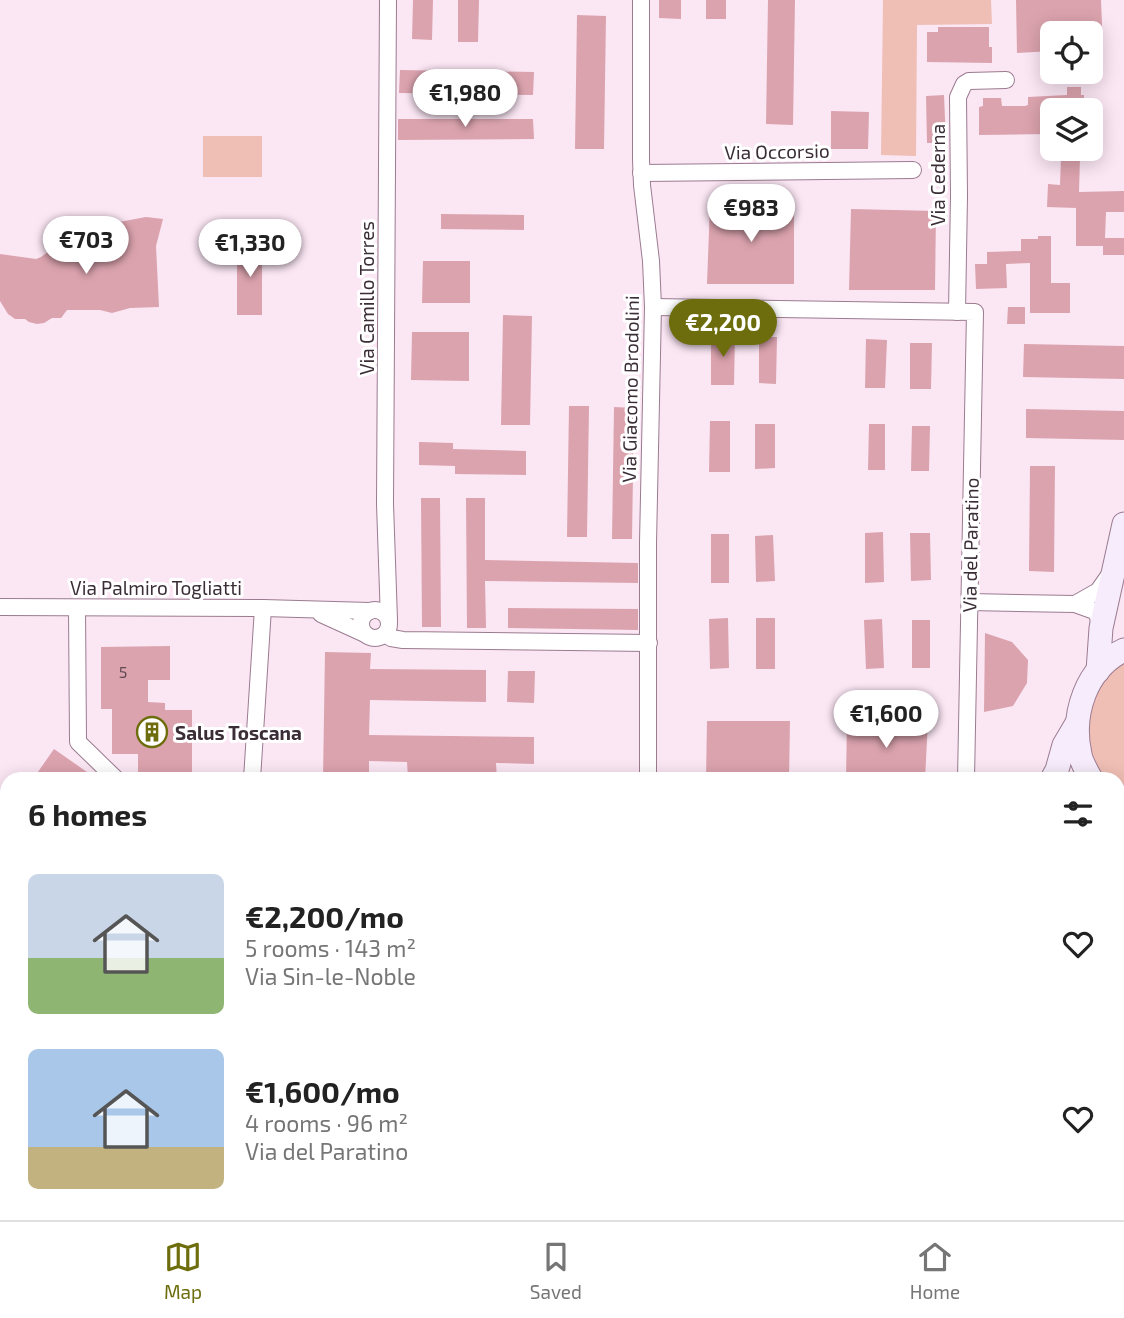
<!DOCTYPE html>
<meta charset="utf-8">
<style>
body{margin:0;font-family:"Exo 2",sans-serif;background:#f6f6f6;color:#222;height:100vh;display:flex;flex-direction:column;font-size:26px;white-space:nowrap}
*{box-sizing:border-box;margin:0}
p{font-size:23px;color:#767676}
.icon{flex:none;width:38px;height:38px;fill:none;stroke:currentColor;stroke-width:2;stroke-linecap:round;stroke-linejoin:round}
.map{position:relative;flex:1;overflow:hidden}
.details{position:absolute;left:0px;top:772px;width:1125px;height:450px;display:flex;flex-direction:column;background:#fff;border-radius:21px 21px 0 0;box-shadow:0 4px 18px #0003}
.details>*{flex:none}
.fabs{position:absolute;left:1040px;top:21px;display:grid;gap:14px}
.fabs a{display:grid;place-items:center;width:63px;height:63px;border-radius:10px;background:#fff;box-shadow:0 4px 18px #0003;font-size:35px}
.price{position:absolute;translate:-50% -60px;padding:0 16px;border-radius:24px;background:#fff;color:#222;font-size:23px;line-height:46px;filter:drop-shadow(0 2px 4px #0008)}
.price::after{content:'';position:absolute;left:50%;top:42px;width:21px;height:16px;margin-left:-10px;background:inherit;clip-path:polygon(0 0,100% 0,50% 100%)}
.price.selected{background:#6d6d0d;color:#fff}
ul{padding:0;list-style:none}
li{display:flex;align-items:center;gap:21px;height:175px;padding:0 28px}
li span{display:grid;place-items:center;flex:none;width:196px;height:140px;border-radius:10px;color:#555}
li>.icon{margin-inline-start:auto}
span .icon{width:84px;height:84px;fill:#fffc;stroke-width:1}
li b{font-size:30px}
h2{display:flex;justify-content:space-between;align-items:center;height:84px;padding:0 28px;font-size:30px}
.tab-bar{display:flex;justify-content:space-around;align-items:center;height:98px;border-top:2px solid #e0e0e0;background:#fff;font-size:19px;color:#767676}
.tab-bar a{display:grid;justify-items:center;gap:4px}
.tab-bar .selected{color:#6d6d0d}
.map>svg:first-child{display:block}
.green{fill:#efbeb4}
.building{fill:#dba3ae}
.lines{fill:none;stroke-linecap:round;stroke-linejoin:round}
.street-casing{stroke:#9b7b90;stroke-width:18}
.secondary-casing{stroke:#9b7b90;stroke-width:25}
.highway-casing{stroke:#fff;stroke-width:32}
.street{stroke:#fff;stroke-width:16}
.secondary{stroke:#f6ecfb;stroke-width:23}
.highway{stroke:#e1bff3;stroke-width:30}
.labels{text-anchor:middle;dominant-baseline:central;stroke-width:6;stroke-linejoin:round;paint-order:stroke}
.number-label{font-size:16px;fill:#624a54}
.street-label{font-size:19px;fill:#3a2d36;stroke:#fff}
.poi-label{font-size:19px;font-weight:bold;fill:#3a2d36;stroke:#fff;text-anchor:start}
</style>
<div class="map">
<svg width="1124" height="1220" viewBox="0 0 1124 1220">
<rect width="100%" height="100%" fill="#fbe6f4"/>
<g class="green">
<path d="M883,0H991L992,24L917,25L916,156L881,155Z"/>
<rect x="203" y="136" width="59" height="41"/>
<path d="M1124,660V804L1118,800V779H1098L1084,743L1096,689Z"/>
</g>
<g class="building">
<path d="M413,0H433L432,40L412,39Z"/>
<path d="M458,0H479L478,42H458Z"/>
<path d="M659,0H681V19L659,18Z"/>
<rect x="706" y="0" width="20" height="19"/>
<path d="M768,0H795L793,125L766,124Z"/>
<path d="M1016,0H1101L1103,49H1090V33H1052V51L1017,53Z"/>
<path d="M577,15L606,16L604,149H575Z"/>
<path d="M938,27H989V47H992V63L927,62V32H938Z"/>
<path d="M400,70L534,72L533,95L399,93Z"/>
<path d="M1067,87H1081V95H1084V110H1045L1046,134L979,135V107L983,106V98H1001L1002,106H1025L1028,105V97L1067,95Z"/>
<path d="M944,95L946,143H927L926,96Z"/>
<path d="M831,111L869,112L868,149H831Z"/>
<path d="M398,119H533L534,139L398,140Z"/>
<path d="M1061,157L1080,158L1079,192L1124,191V212H1106L1105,238H1124V255H1103V246H1076V208L1047,207L1048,184L1060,185Z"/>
<path d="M710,204L794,205V284H707Z"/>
<path d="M851,209L936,211L935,290H849Z"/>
<path d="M441,214L524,215V230L441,229Z"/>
<path d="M146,217L163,219L156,246L159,307L130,308L112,313L100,310H67L61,318H52L44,323L37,324L29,322L25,319H15L8,314L0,301V254L36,259L41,257L56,246L65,245L71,249L84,270L101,231L119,222Z"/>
<path d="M1038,236H1051V283H1070V313H1030V263L1006,264L1007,288L976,289L975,264H987V252L1021,251V239H1038Z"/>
<rect x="237" y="243" width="25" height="72"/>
<path d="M423,261H470V303H422Z"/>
<path d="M1008,307H1025V324H1007Z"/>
<path d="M503,315L532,316L530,425H501Z"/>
<path d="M412,332H469V381L411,380Z"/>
<path d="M711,334H735L734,385H711Z"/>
<path d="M759,337H777L776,384L759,383Z"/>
<path d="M866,339L887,340L885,388H865Z"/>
<path d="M910,343H932L931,389H910Z"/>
<path d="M1024,344L1124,346V379L1023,377Z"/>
<path d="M569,406H589L587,537H567Z"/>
<path d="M614,407L634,408L632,539H612Z"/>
<path d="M1026,409L1124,411V440L1026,438Z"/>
<path d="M710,421H730V472H709Z"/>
<path d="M755,424H775V468L755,469Z"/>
<path d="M869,424H885V470H868Z"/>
<path d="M912,426H930L929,471H911Z"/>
<path d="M419,442L453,443V449L526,451V475L455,474V466L419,465Z"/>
<path d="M1030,466H1055L1054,572L1029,571Z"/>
<path d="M421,498H440L441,627H422Z"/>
<path d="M466,498H485V560L638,563V583L485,581L486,628H467Z"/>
<path d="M883,532L884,582L865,583V533Z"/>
<path d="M910,533H930L931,580L911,581Z"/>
<rect x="711" y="534" width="18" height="49"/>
<path d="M773,535L775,581L756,582L755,536Z"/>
<path d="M508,608L638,609V630L508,628Z"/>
<path d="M728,618L729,668L710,669L709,619Z"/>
<rect x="756" y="618" width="19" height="51"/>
<path d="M882,619L884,668L866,669L864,620Z"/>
<rect x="912" y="620" width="18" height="48"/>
<path d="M985,633L1012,642L1028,660L1027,683L1013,706L984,712Z"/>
<path d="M170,646V680H148V702L165,703V710H192V779H138V754H112V709H101V647Z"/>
<path d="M325,652L371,653L370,669L486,670V702L370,700L369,735L534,737V764L496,763L497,779H408L407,762L369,761V779H323Z"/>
<path d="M508,671H535L534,703L507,702Z"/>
<path d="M847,720L928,721L925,779H846Z"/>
<path d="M707,721H790L789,779H706Z"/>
<path d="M54,749L97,779H33Z"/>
</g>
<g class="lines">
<g class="street-casing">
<g id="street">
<path d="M388,0L385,504L389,620"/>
<path d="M641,0V159L642,185L651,261L653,307L648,543V779"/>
<path d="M641,173L913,170"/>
<path d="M653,307L975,312L966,779"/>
<path d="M957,312L959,196L958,97L964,84L969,81L1006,80"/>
<path d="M969,602L1075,604L1097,612L1100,627"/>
<path d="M1075,604L1098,591L1110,574"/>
<path d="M0,607L263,608L370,611"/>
<path d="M77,608L78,742L116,779"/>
<circle cx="375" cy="624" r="14"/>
<path d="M321,614L365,634"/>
<path d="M386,633L391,638L403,640L649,643"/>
<path d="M252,779L263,608"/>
</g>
</g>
<g class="secondary-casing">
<g id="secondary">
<path d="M1098,671L1101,628L1124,524"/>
<path d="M1052,779L1057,770L1064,745L1077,723"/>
<path d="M1091,779C1087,771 1081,762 1080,754C1071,714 1086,668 1124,650"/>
<path d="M1118,808L1124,811"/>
<path d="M1118,881L1124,880"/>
<path d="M0,1030H7"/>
<path d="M965,1220V1214"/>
</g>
</g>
<g class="highway-casing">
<g id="highway">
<path d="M1118,1069L1124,1068"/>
<path d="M95,1220L110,1214"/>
<path d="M149,1220L165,1214"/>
</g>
</g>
<use href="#street" class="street"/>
<use href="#secondary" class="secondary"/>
<use href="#highway" class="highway"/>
</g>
<defs>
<g id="building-ring" transform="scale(1.575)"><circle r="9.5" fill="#fff" stroke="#6d6d0d" stroke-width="1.5"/><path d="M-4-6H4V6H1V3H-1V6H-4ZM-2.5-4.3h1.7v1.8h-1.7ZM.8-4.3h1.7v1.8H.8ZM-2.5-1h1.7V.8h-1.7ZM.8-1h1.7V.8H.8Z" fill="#6d6d0d"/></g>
</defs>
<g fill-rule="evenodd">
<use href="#building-ring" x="152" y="732"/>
</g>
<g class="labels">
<g class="number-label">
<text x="123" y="671">5</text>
</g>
<g class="street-label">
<text transform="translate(777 151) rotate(-1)">Via Occorsio</text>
<text transform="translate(937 175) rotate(-90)">Via Cederna</text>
<text transform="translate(366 298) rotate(-90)">Via Camillo Torres</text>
<text transform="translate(630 389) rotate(-89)">Via Giacomo Brodolini</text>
<text transform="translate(970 545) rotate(-89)">Via del Paratino</text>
<text x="156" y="587">Via Palmiro Togliatti</text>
</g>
<g class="poi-label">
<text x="175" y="732">Salus Toscana</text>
</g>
</g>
</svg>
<div class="fabs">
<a><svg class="icon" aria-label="locate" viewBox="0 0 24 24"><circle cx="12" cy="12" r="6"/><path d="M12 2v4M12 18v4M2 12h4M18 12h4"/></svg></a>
<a><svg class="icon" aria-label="layers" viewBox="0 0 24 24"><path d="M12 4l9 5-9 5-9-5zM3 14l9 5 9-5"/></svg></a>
</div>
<b class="price" style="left:465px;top:129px">€1,980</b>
<b class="price" style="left:751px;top:244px">€983</b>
<b class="price" style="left:86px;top:276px">€703</b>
<b class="price" style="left:250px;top:279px">€1,330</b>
<b class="price selected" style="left:723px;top:359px">€2,200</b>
<b class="price" style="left:886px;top:750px">€1,600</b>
<section class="details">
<h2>6 homes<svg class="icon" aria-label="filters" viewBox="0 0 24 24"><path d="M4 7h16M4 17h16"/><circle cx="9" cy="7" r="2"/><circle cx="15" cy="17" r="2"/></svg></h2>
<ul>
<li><span style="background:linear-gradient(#c9d6e8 60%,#8fb573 0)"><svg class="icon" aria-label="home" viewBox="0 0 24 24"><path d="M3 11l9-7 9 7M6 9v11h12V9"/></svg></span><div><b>€2,200/mo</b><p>5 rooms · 143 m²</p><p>Via Sin-le-Noble</p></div><svg class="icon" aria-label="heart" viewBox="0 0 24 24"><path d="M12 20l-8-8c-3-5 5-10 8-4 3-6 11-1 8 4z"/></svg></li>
<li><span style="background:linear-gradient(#a9c7e8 70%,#c2b280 0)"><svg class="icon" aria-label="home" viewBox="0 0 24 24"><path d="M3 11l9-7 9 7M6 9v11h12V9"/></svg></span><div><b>€1,600/mo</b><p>4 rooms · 96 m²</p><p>Via del Paratino</p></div><svg class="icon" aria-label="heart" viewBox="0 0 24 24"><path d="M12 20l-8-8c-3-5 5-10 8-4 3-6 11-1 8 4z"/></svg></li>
</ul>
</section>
</div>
<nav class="tab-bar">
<a class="selected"><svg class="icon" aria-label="map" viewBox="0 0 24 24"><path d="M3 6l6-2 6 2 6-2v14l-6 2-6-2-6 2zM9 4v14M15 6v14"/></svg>Map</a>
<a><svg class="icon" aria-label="saved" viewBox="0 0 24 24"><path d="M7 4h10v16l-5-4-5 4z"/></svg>Saved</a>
<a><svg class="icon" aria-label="home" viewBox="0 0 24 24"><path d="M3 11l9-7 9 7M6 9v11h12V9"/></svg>Home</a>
</nav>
